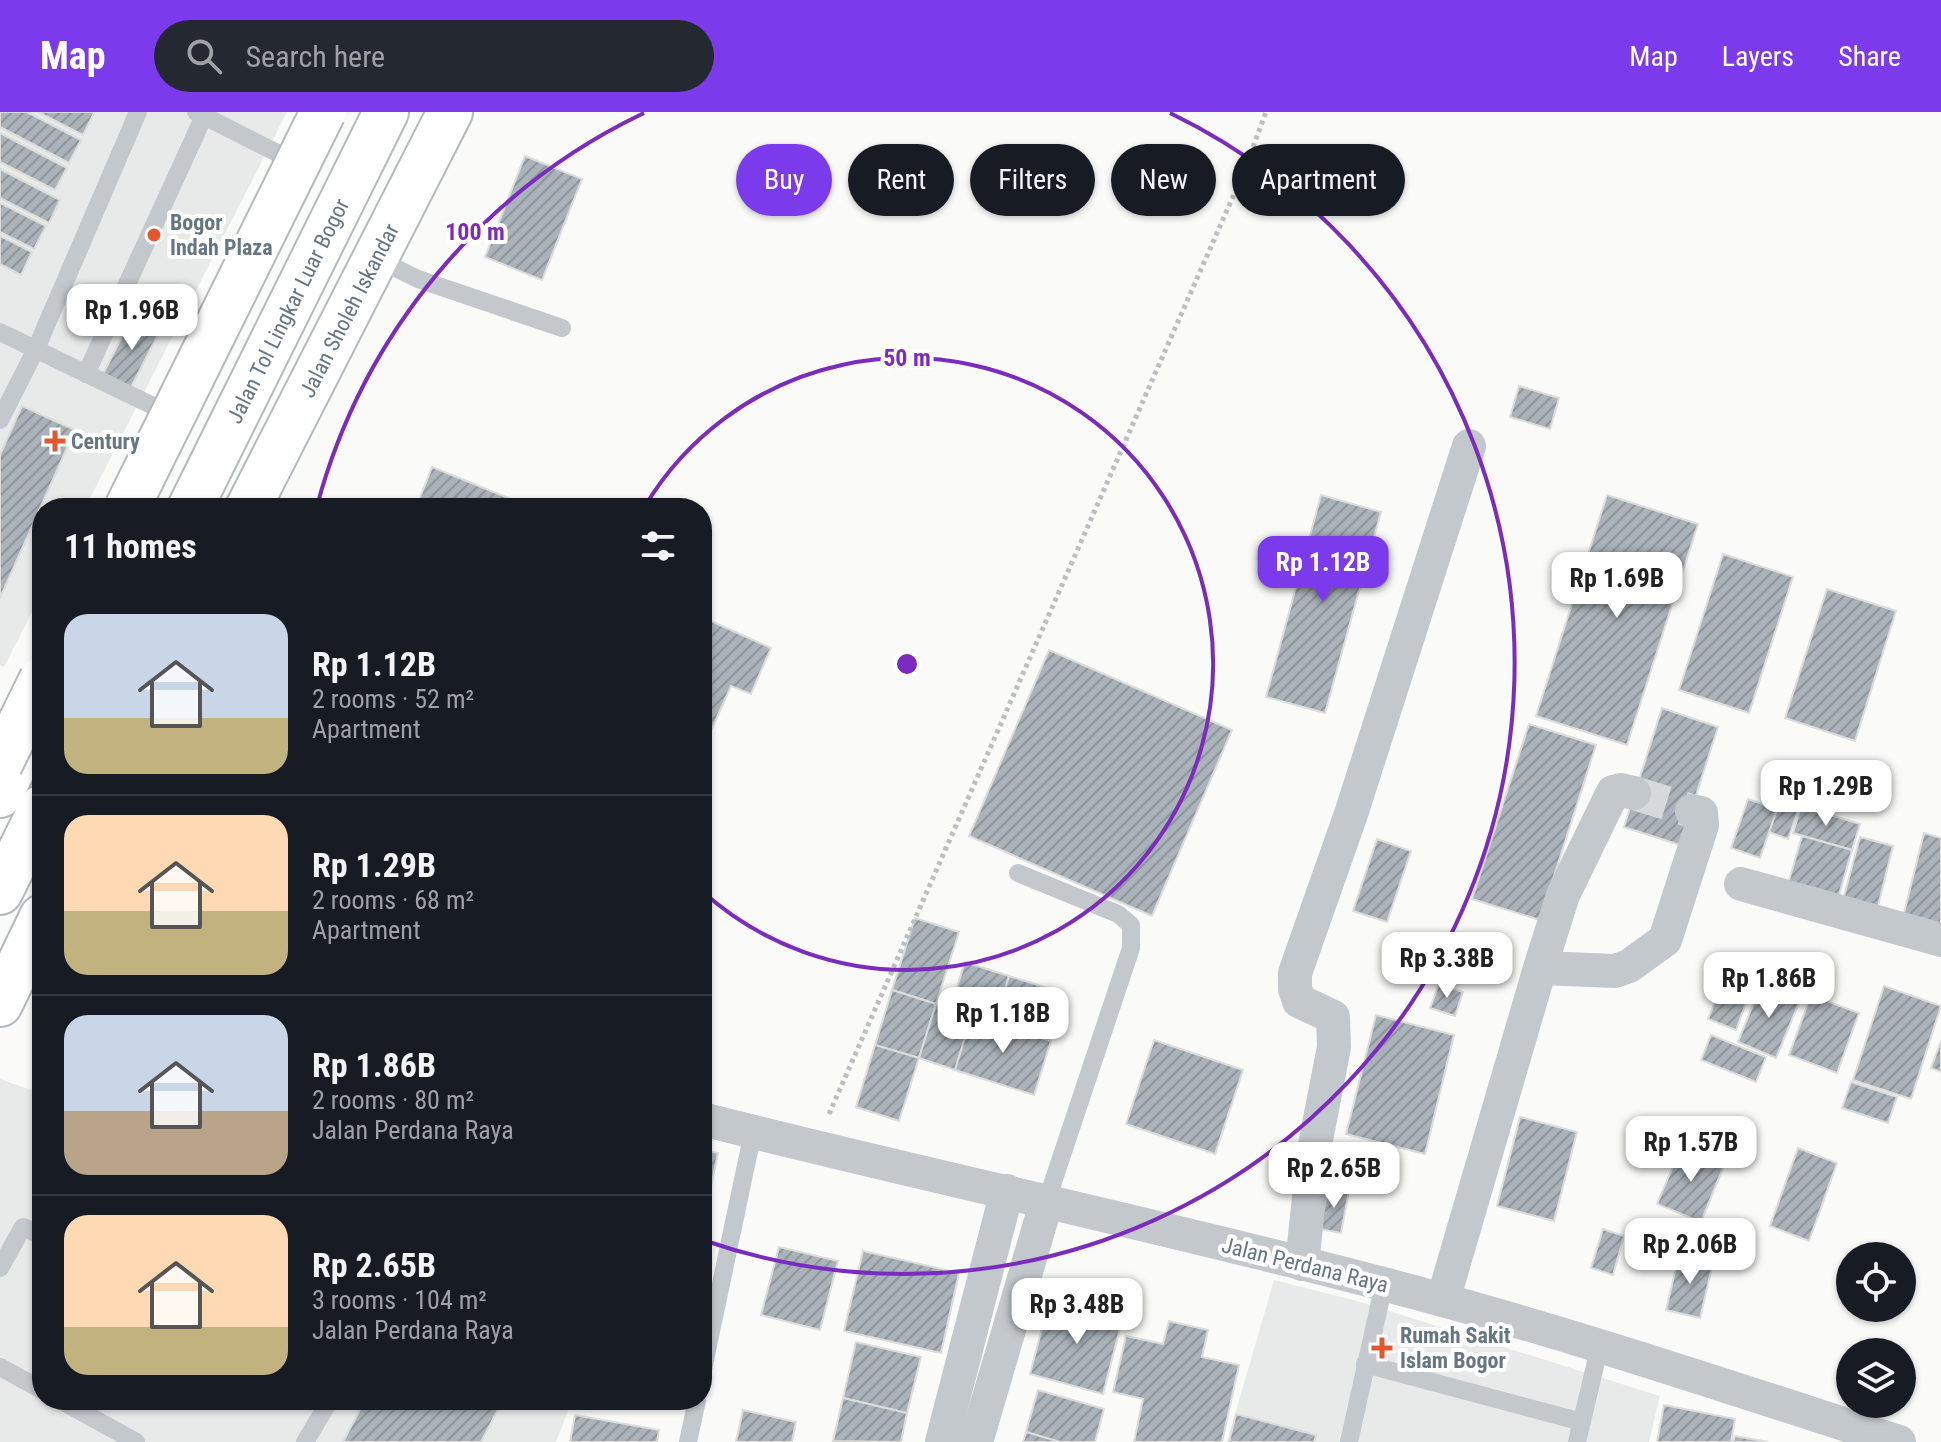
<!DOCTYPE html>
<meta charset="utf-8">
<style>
body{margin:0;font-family:"Roboto Condensed",sans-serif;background:#242831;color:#f1f3f6;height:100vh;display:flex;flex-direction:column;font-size:30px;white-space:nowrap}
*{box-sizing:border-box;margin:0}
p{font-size:26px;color:#9ea1a6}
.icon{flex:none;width:44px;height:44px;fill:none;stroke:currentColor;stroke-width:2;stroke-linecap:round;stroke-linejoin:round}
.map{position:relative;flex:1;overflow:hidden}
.panel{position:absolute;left:32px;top:386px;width:680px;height:912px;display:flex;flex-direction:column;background:#171b24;border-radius:32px;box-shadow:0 2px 6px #0004}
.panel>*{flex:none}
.top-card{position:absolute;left:736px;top:32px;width:760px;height:72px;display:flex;gap:16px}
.controls{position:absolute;left:1836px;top:1130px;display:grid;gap:16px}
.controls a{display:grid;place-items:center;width:80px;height:80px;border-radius:50%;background:#171b24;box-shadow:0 2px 6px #0004;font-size:40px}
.price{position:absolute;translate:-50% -68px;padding:0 18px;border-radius:16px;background:#fff;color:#222;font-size:26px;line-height:52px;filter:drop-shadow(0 2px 4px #0008)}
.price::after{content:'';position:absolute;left:50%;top:48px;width:24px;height:18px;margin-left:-12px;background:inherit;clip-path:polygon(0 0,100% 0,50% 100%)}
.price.active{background:#7c3aed;color:#fff}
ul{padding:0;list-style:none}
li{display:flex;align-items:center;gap:24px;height:200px;padding:0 32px}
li+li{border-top:2px solid #363941}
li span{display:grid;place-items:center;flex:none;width:224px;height:160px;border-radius:24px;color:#555}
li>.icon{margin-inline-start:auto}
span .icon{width:96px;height:96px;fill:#fffc;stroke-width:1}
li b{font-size:34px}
h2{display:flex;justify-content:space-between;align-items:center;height:96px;padding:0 32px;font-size:34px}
.chip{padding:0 28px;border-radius:36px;background:#171b24;box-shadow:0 2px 6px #0004;font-size:28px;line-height:72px}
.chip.active{background:#7c3aed;color:#fff}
header{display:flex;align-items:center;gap:48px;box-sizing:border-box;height:112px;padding:0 40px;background:#7c3aed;color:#fff}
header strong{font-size:38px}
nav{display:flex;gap:44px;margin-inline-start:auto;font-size:28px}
.search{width:560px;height:72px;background:#242831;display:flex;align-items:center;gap:20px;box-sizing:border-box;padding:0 28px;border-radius:44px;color:#9ea1a6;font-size:30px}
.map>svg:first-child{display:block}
.built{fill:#e8e9e9}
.building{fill:url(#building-hatch);stroke:#dcdcda;stroke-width:2}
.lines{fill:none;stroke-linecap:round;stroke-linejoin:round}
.minor-tunnel{stroke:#d5d9db;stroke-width:34;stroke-dasharray:34 17;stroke-linecap:butt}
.trunk-casing{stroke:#b4b9bd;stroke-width:48}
.motorway-casing{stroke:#b4b9bd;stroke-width:48}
.path{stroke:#bbbfc2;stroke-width:5;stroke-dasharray:4 4;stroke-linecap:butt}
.service{stroke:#c3c8cc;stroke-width:18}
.minor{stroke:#c3c8cc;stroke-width:34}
.trunk{stroke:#fff;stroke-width:44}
.motorway{stroke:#fff;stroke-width:44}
.motorway-bridge-casing{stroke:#b4b9bd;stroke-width:48;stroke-linecap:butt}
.motorway-bridge{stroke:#fff;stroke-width:44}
.ring{fill:none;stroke:#7b2cbf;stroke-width:4}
.poi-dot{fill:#e4572e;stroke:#fff;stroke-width:3}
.labels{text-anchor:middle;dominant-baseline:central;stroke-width:8;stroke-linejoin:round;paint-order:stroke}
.poi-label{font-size:22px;font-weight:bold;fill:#657683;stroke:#fff;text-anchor:start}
.street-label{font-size:22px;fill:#657683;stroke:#fff}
.centre{fill:#7b2cbf;stroke:#fff;stroke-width:4}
.ring-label{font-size:24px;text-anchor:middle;font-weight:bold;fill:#7b2cbf;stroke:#fff;stroke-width:8;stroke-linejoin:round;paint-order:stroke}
</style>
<header>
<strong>Map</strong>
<div class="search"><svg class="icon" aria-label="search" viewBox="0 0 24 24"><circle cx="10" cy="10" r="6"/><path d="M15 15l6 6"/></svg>Search here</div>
<nav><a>Map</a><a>Layers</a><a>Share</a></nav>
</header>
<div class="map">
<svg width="1941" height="1330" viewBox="0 0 1941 1330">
<defs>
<pattern id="building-hatch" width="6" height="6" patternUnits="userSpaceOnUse" patternTransform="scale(2)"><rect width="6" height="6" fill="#aab3b9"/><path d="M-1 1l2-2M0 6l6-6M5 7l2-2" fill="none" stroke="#8e969c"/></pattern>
</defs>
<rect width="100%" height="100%" fill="#fafaf8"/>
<g class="built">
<path d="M0,0H287L85,396H42V481L4,555L0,553Z"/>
<path d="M0,967L42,982V1288H572L556,1330H0Z"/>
<path d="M1274,1168L1357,1189L1660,1284L1649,1330H1227Z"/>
</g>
<g class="building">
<path d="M0,0H27L81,28L69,51L0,15Z"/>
<path d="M38,0H93L94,1L83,23Z"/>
<path d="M0,21L67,56L55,78L0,50Z"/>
<path d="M525,44L582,67L542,168L485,145Z"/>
<path d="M0,57L60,88L49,111L0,86Z"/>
<path d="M0,91L46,114L34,137L0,120Z"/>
<path d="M0,124L32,140L21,163L0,152Z"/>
<path d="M133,203L162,215L130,277L102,264Z"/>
<path d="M1519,274L1559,286L1550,317L1510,305Z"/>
<path d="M22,294L75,318L0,486V343Z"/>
<path d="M432,355L533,396H416Z"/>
<path d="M1321,383L1381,400L1325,601L1266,585Z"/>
<path d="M1607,383L1698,412L1627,633L1536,604Z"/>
<path d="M1723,442L1793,465L1749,601L1679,578Z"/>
<path d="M1827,477L1896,499L1855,629L1785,606Z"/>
<path d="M702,505L771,536L751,582L731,574L702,639Z"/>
<path d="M1049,538L1232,618L1152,804L969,724Z"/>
<path d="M1662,596L1718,615L1680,733L1624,715Z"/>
<path d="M1529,612L1596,633L1540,808L1472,787Z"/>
<path d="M1783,681L1802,687L1788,727L1769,720Z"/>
<path d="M1748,687L1777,697L1760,746L1731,736Z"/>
<path d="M1801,694L1860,712L1852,738L1793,721Z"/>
<path d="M1924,721L1941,726V818L1902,809Z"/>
<path d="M1802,724L1852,738L1836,793L1786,779Z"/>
<path d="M1860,725L1893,734L1877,798L1843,788Z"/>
<path d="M1377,727L1411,739L1387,810L1353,799Z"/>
<path d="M915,806L959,820L936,892L892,878Z"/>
<path d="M965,850L1009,864L1002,888L957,875Z"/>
<path d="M1727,859L1754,869L1736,918L1708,907Z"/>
<path d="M1009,864L1051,877L1044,901L1002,888Z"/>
<path d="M1762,870L1801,886L1776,946L1738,930Z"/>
<path d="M1439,872L1463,880L1455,904L1430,896Z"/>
<path d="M1884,874L1941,894L1911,987L1853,968Z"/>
<path d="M892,878L936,892L919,946L875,933Z"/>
<path d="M1811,883L1859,901L1837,961L1789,943Z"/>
<path d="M936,892L972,903L955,958L919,946Z"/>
<path d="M972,903L1051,929L1034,983L955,958Z"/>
<path d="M1376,903L1454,923L1425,1042L1346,1022Z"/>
<path d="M1711,923L1766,945L1756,970L1701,948Z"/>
<path d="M1154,928L1243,958L1215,1042L1126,1012Z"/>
<path d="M1941,929V960L1931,956Z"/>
<path d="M875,933L919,946L899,1009L856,995Z"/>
<path d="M1851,970L1897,985L1888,1011L1842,996Z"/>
<path d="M1520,1005L1577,1020L1554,1109L1497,1094Z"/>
<path d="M1682,1033L1725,1051L1701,1110L1657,1092Z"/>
<path d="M1798,1036L1837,1051L1809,1129L1770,1114Z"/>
<path d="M702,1038L718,1041L702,1116Z"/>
<path d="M1328,1075L1349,1079L1341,1121L1320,1117Z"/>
<path d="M1603,1117L1624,1124L1613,1163L1591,1156Z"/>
<path d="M779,1135L838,1149L820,1218L761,1203Z"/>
<path d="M863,1139L959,1161L941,1241L844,1219Z"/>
<path d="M1679,1143L1713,1151L1700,1206L1666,1198Z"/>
<path d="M1050,1186L1123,1205L1103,1282L1030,1262Z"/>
<path d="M1169,1209L1208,1218L1202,1245L1239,1253L1222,1330H1134L1143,1287L1113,1280L1126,1224L1163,1232Z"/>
<path d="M856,1230L921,1245L907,1301L843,1286Z"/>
<path d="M1038,1278L1104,1297L1095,1330H1060L1026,1320Z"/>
<path d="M843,1286L907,1301L901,1330L833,1329Z"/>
<path d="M365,1288H503L481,1330H343Z"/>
<path d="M1664,1293L1735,1307L1731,1330H1657Z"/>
<path d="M743,1298L796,1310L792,1330H736Z"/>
<path d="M1236,1302L1316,1323L1314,1330H1229Z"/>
<path d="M575,1303L659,1318L657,1330H570Z"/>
<path d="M1026,1320L1060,1330H1023Z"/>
<path d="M1735,1324L1768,1330H1733Z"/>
</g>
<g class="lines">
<path class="minor-tunnel" d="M1634,681L1692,699"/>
<g class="trunk-casing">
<g id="trunk">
<path id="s1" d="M248,396L450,0"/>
<path d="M0,683L31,620"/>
<path d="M0,892L42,805"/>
</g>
</g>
<g class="motorway-casing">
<g id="motorway">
<path id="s2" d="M190,396L386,0"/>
<path d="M0,780L42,695"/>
</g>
</g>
<path class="path" d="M829,1002L1243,62L1266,0"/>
<g class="service">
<path d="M204,4L299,52"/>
<path d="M375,146L418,167L562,216"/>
<path d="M0,220L174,304"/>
<path d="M86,262L204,4L196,0"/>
<path d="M0,308L36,237L138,0"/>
<path d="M1018,761L1118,802L1131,813V836L1047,1088"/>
<path d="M0,1156L23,1115L42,1124"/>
<path d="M1365,1252L1582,1310"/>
<path d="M0,1255L42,1278"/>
<path d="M702,1262L753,1020"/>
<path d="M60,1288L136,1330"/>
<path d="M305,1330L330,1288"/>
<path d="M688,1330L697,1288"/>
<path d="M1349,1330L1384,1172"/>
<path d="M1577,1330L1600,1233"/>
</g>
<g class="minor">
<path d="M1634,681L1621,678L1613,680L1563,783L1540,856L1615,859L1629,854L1665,828L1702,713L1701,701L1692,699"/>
<path d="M1741,772L1941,828"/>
<path d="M702,1007C930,1065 1160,1113 1387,1173C1560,1218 1729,1275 1899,1330"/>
<path d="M1302,1152L1314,1038L1334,935L1333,905L1299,889L1295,877V861L1351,702L1469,334"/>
<path d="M1443,1188L1540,856"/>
<path d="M942,1330L1007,1079"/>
<path d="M976,1330L1047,1088"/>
</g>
<use href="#trunk" class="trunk"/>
<use href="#motorway" class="motorway"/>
<g class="motorway-bridge-casing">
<g id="motorway-bridge">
<path d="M127,396L323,0"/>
<path d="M0,652L42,567"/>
</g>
</g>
<use href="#motorway-bridge" class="motorway-bridge"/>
</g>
<g class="ring">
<path d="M645 394A306 306 0 1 1 702 779"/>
<path d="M317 394A611 611 0 0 1 644 1M1170 1A611 611 0 0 1 703 1128"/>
</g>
<g class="poi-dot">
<circle cx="154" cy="123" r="8"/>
<path d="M51 317h8v8h8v8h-8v8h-8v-8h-8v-8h8z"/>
<path d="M1378 1224h8v8h8v8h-8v8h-8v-8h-8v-8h8z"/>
</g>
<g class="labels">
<g class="poi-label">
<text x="170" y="110">Bogor<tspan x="170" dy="25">Indah Plaza</tspan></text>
<text x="71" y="329">Century</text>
<text x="1400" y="1223">Rumah Sakit<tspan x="1400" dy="25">Islam Bogor</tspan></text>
</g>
<g class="street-label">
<text stroke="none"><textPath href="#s2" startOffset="220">Jalan Tol Lingkar Luar Bogor</textPath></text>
<text stroke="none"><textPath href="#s1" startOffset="222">Jalan Sholeh Iskandar</textPath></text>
<text transform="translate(1305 1153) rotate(14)">Jalan Perdana Raya</text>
</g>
</g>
<circle cx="907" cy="552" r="12" class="centre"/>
<g class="ring-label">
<text x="475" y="128">100 m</text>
<text x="907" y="254">50 m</text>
</g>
</svg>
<div class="controls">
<a><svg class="icon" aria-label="locate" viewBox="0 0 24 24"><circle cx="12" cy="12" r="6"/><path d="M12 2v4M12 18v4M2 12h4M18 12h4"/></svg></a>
<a><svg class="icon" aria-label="layers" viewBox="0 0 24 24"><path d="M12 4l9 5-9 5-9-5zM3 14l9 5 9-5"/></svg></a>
</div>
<b class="price" style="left:132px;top:240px">Rp 1.96B</b>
<b class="price active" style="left:1323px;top:492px">Rp 1.12B</b>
<b class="price" style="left:1617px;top:508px">Rp 1.69B</b>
<b class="price" style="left:1826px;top:716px">Rp 1.29B</b>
<b class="price" style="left:1447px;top:888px">Rp 3.38B</b>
<b class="price" style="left:1769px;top:908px">Rp 1.86B</b>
<b class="price" style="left:1003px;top:943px">Rp 1.18B</b>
<b class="price" style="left:1691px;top:1072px">Rp 1.57B</b>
<b class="price" style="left:1334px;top:1098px">Rp 2.65B</b>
<b class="price" style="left:1690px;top:1174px">Rp 2.06B</b>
<b class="price" style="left:1077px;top:1234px">Rp 3.48B</b>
<div class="top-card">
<a class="chip active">Buy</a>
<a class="chip">Rent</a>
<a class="chip">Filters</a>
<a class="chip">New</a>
<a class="chip">Apartment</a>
</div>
<section class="panel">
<h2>11 homes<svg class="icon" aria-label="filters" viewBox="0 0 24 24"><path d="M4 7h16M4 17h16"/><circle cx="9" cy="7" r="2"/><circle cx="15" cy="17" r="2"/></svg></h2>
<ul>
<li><span style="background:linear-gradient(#c9d6e8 65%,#c2b280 0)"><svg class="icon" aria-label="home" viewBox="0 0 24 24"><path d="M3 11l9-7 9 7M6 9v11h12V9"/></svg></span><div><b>Rp 1.12B</b><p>2 rooms · 52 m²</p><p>Apartment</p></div></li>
<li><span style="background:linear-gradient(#ffd9b3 60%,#c2b280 0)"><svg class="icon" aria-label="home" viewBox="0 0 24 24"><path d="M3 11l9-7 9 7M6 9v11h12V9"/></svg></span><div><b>Rp 1.29B</b><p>2 rooms · 68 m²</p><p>Apartment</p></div></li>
<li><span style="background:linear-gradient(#c9d6e8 60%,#b9a48a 0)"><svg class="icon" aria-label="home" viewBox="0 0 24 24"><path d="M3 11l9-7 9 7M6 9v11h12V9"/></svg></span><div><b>Rp 1.86B</b><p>2 rooms · 80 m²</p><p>Jalan Perdana Raya</p></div></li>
<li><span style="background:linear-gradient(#ffd9b3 70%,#c2b280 0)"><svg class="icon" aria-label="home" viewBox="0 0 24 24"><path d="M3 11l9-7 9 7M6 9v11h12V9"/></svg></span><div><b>Rp 2.65B</b><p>3 rooms · 104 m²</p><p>Jalan Perdana Raya</p></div></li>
</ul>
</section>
</div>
